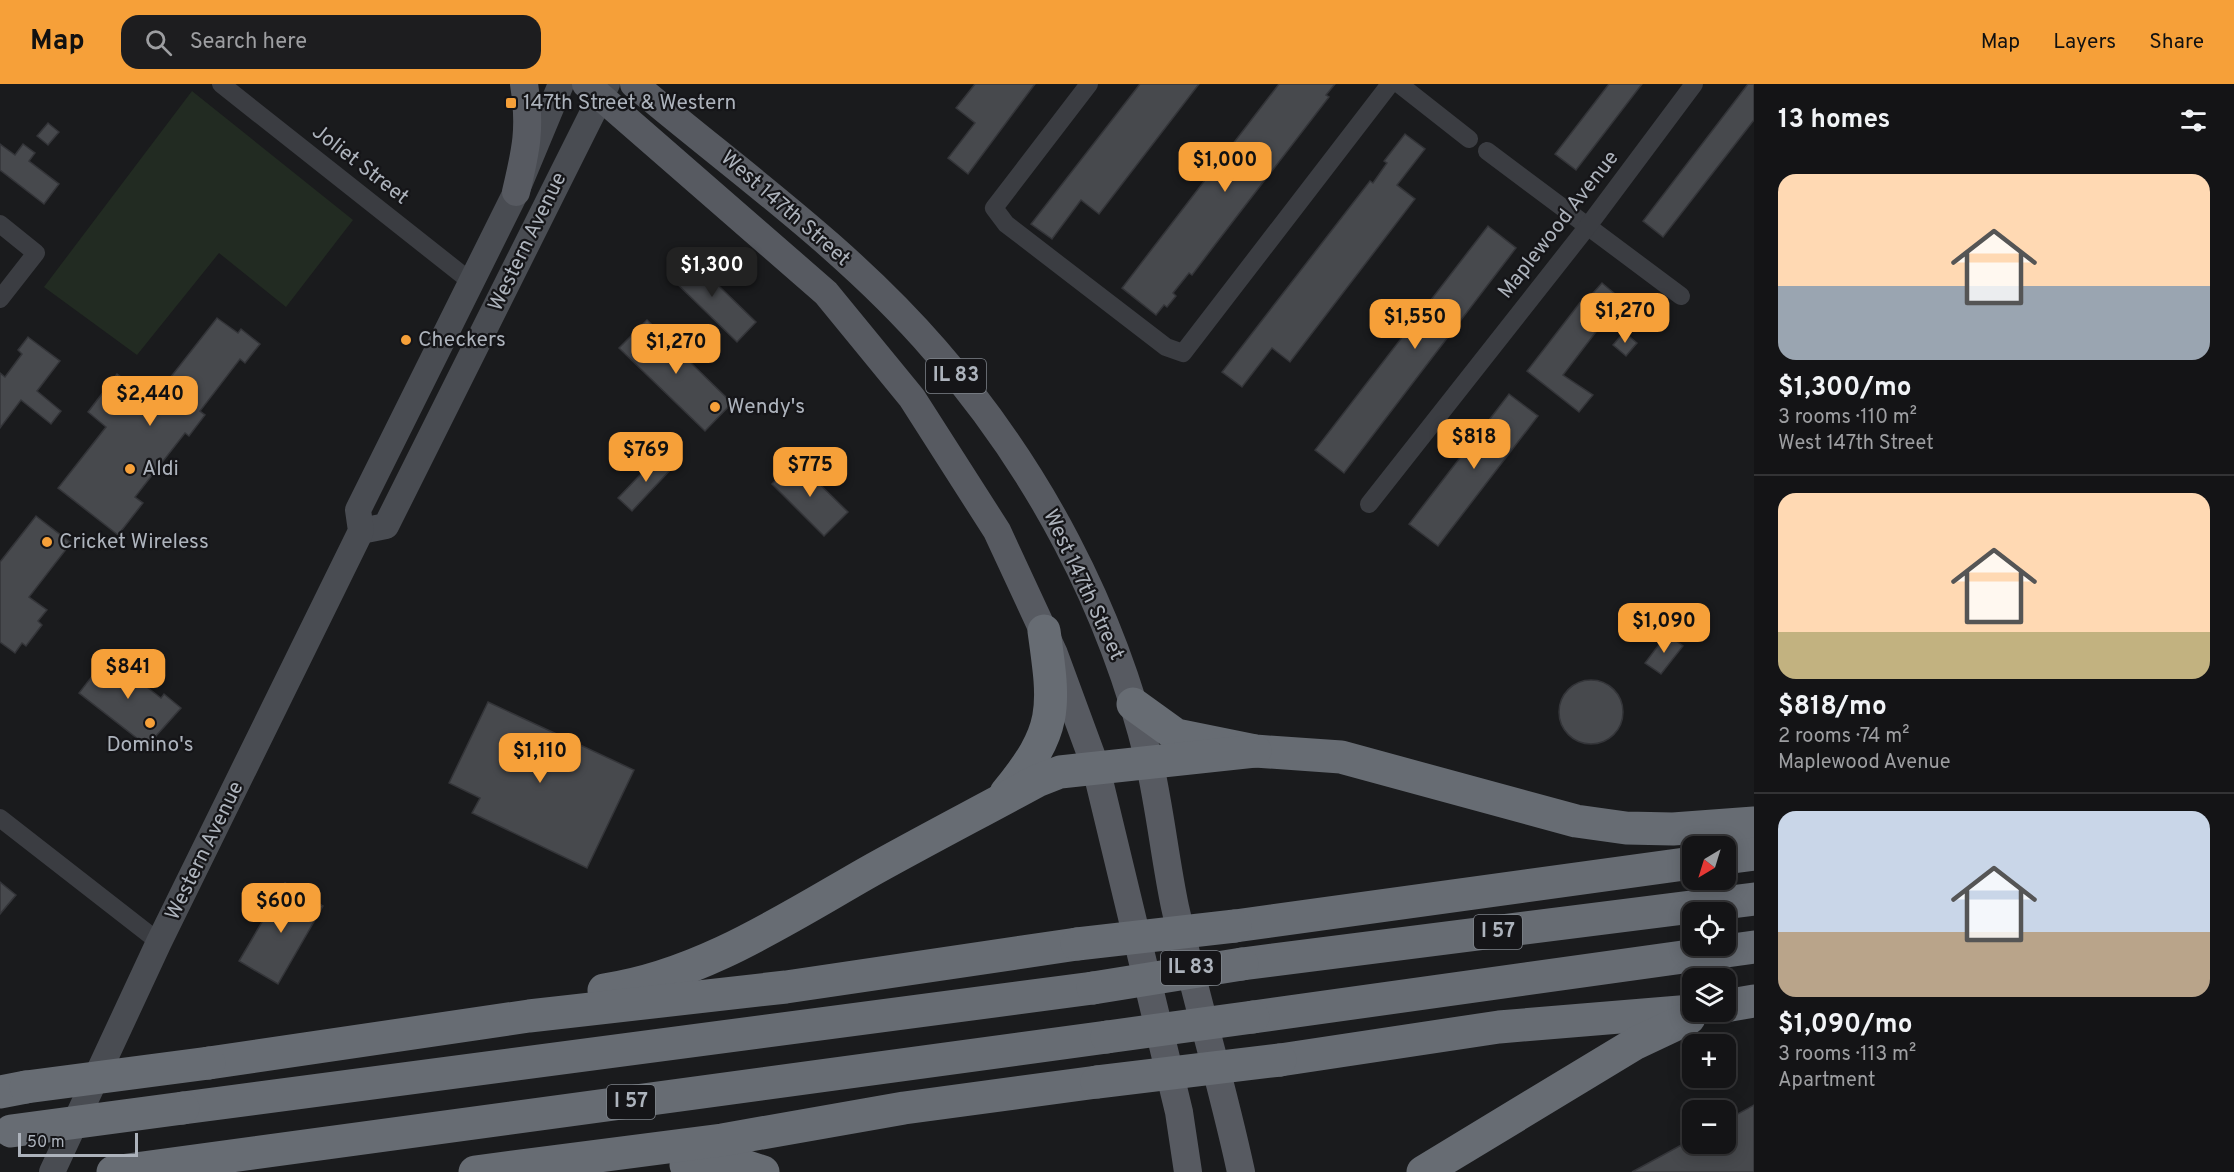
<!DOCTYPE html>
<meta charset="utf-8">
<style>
body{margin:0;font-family:Overpass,sans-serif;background:#1d1d1f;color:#f1f3f6;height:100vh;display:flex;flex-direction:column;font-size:22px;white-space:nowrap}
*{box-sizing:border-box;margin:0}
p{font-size:20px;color:#9d9ea1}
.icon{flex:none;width:33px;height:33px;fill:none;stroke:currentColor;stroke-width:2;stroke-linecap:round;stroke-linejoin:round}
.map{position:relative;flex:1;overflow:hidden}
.side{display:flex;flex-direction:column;background:#141416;width:480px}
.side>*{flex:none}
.needle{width:39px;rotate:218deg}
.buttons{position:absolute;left:1682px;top:752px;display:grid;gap:12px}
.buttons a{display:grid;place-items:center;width:54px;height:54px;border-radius:12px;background:#141416;box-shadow:0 3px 15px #0003,0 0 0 2px #333335;font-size:30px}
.scale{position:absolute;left:18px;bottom:15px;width:120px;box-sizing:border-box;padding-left:6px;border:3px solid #adb3bc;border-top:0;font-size:16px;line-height:21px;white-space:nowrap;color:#adb3bc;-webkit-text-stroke:4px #151518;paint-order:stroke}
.price{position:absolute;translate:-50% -51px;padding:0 14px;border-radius:12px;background:#f6a039;color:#111;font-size:20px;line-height:39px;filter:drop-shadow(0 2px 3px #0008)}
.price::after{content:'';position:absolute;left:50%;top:36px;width:18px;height:14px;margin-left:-9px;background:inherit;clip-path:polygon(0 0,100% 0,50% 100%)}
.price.current{background:#222;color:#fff}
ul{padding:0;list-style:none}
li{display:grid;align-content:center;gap:12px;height:318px;padding:0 24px}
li+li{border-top:2px solid #333335}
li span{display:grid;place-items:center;height:186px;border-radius:18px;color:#555}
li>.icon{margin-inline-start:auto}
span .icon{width:108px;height:108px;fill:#fffc;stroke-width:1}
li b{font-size:26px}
h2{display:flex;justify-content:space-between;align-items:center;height:72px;padding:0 24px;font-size:26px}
header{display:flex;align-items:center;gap:36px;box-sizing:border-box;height:84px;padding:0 30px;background:#f6a039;color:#111}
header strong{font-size:28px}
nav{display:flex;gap:33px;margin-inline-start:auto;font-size:21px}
.search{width:420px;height:54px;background:#1d1d1f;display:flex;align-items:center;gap:15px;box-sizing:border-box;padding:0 21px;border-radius:18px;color:#9d9ea1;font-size:22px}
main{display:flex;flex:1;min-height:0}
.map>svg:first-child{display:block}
.green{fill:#222b22}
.building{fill:#47494d;stroke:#343539;stroke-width:1.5}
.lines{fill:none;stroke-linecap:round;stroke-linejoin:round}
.minor{stroke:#3b3d42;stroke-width:18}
.secondary{stroke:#494c52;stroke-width:26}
.primary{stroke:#575a61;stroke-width:28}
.motorway{stroke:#676c73;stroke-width:33}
.motorway-bridge{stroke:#676c73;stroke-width:33}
.poi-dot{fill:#f6a039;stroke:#151518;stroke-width:2}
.labels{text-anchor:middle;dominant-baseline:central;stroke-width:4.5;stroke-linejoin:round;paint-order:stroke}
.shield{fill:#151518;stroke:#7f848b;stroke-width:1.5}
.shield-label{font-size:20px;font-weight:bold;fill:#adb3bc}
.poi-label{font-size:21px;fill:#adb3bc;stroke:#151518;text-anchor:start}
.street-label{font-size:21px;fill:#adb3bc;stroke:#151518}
</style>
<header>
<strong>Map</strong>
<div class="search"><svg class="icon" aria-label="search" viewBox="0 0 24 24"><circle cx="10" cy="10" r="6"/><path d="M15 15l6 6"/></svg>Search here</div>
<nav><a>Map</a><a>Layers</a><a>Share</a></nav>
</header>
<main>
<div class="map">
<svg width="1754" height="1088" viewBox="0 0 1754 1088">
<rect width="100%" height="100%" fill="#1a1b1d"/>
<path class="green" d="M192,7L353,136L286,223L219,169L137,271L44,203Z"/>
<g class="building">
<path d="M975,0H1035L968,90L948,74L975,39L956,24Z"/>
<path d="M1140,0H1199L1099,130L1081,116L1052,155L1031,140Z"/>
<path d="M1279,0H1335L1326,11L1329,13L1214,162L1192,191L1189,189L1173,209L1176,212L1167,223L1164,221L1156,231L1122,204Z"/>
<path d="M1609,0H1642L1576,86L1555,70Z"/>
<path d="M1748,0H1754V36L1663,153L1643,137Z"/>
<path d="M48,39L59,48L48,61L37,52Z"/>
<path d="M1405,50L1425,65L1397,101L1415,115L1290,278L1272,264L1242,303L1222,288L1370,97L1373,99L1387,79L1384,77Z"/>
<path d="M0,60L15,71L23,60L35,69L29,77L59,100L44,120L0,86Z"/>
<path d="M1488,142L1516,164L1344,389L1315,366Z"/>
<path d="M687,171L756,238L737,258L668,191Z"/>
<path d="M1602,199L1621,215L1563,291L1593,311L1579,328L1527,287L1582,216L1585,218Z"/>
<path d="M217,234L238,249L241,245L260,260L245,279L240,275L200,327L205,331L189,352L185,349L135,413L143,419L118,451L58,404L106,343L88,328L117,290L152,317Z"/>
<path d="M647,236L732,319L705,347L619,264Z"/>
<path d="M1624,248L1637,259L1626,272L1613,261Z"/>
<path d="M28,253L60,277L37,307L61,327L51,340L21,316L0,344V289L5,293L22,270L18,266Z"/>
<path d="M1509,310L1538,332L1438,462L1409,440Z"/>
<path d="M660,370L673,383L632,427L618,414Z"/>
<path d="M795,376L848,428L824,452L772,400Z"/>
<path d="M36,432L71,459L29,513L47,526L38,537L42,541L26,562L22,559L15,569L0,558V478Z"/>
<path d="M1667,550L1683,562L1661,590L1645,579Z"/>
<path d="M106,566L122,579L120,582L161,614L164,610L181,624L147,662L79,609L97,586L93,583Z"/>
<circle cx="1591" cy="628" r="32"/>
<path d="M488,618L634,686L587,784L472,729L480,714L449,699Z"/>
<path d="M0,798L16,811L0,830Z"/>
<path d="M285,799L323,822L278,900L239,877Z"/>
<path d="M1754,1021V1088H1632L1685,1059H1725V1037Z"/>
</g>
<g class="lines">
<g class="minor">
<path d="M221,0L470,197"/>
<path d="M1089,0L994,124L1006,140L1166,263L1183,269L1390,0"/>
<path d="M1399,0L1469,55"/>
<path d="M1487,67L1681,212"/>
<path d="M0,140L36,169L0,215"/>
<path d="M1369,420L1588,142L1694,0"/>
<path d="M0,734L159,858"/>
</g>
<g class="secondary">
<path d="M361,447L386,442L607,0"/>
<path d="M52,1088L159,858L361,447L358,426L516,108L561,0"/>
</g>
<g class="primary">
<path d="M586,0L826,209L912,314L997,447L1054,570L1096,684L1179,1028L1188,1088"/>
<path d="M634,0C736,86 847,164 935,266C1038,384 1112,524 1149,677C1160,725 1165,775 1175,823C1195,912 1222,999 1241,1088"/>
<path d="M516,108C526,66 531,44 524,0"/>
</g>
<g class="motorway">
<path d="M1133,620L1176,651L1255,667L1341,673L1576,737L1626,744L1673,745L1754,739"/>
<path d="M1006,709C1058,646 1055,625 1044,547"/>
<path d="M1725,774L1754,770"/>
<path d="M1235,842L1692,779"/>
<path d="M1242,880L1754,815"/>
<path d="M604,906C699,892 783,837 865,790C922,758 980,728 1037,697L1060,688L1255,667"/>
<path d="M1725,922L1754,917"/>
<path d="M1253,933L1754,863"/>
<path d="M1280,976L1499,943L1692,927"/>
<path d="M209,979L529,932L786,903L1077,860"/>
<path d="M0,1008L26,1003"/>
<path d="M183,1024L1093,904"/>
<path d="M686,1081L729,1077L763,1088"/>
<path d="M113,1088L1107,953"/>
<path d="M475,1088L722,1056L904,1024L1097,998"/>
<path d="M1423,1088L1636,959L1689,934"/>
</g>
<g class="motorway-bridge">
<path d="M1077,860L1235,842"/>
<path d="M1093,904L1242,880"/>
<path d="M1107,953L1253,933"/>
<path d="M1097,998L1280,976"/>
<path d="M26,1003L209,979"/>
<path d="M11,1047L183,1024"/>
</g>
</g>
<g class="poi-dot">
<rect x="505" y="13" width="12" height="12" rx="3"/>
<circle cx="406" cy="256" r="6"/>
<circle cx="715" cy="323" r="6"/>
<circle cx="130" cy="385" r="6"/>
<circle cx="47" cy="458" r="6"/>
<circle cx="150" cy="639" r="6"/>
</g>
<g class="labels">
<g class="shield">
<rect x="926" y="275" width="60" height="34" rx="4.5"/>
<rect x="1474" y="831" width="48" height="34" rx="4.5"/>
<rect x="1161" y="867" width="60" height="34" rx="4.5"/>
<rect x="607" y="1001" width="48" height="34" rx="4.5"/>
</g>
<g class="shield-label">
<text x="956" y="292">IL 83</text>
<text x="1498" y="848">I 57</text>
<text x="1191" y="884">IL 83</text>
<text x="631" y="1018">I 57</text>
</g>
<g class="poi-label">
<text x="523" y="19">147th Street &amp; Western</text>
<text x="418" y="256">Checkers</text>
<text x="727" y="323">Wendy's</text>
<text x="142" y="385">Aldi</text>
<text x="59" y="458">Cricket Wireless</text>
<text x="150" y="661" text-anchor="middle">Domino's</text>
</g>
<g class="street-label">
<text transform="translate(360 81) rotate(38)">Joliet Street</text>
<text transform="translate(785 125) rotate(41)">West 147th Street</text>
<text transform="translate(1559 141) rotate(-52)">Maplewood Avenue</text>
<text transform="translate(528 158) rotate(-64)">Western Avenue</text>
<text transform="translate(1083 501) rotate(65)">West 147th Street</text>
<text transform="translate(205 767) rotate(-64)">Western Avenue</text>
</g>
</g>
</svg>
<div class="buttons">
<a><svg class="needle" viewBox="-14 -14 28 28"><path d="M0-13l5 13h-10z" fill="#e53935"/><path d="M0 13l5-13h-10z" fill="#9d9ea1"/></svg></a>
<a><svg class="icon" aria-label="locate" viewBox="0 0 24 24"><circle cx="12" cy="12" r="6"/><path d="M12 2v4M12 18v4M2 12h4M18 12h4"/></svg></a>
<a><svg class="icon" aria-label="layers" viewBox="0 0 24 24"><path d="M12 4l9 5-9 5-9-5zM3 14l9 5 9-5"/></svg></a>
<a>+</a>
<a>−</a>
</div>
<div class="scale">50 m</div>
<b class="price" style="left:1225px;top:109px">$1,000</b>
<b class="price current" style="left:712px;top:214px">$1,300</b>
<b class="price" style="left:1625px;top:260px">$1,270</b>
<b class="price" style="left:1415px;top:266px">$1,550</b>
<b class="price" style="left:676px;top:291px">$1,270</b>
<b class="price" style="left:150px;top:343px">$2,440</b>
<b class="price" style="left:1474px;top:386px">$818</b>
<b class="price" style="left:646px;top:399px">$769</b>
<b class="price" style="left:810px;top:414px">$775</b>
<b class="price" style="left:1664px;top:570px">$1,090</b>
<b class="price" style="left:128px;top:616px">$841</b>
<b class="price" style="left:540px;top:700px">$1,110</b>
<b class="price" style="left:281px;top:850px">$600</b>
</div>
<section class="side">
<h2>13 homes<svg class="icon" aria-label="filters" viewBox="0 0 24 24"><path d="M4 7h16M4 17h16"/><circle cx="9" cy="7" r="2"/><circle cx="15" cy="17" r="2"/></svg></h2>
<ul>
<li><span style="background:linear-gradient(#ffd9b3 60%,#9aa5b1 0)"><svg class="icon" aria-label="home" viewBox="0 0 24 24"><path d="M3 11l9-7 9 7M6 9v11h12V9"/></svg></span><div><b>$1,300/mo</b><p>3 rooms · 110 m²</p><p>West 147th Street</p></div></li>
<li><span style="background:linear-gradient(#ffd9b3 75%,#c2b280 0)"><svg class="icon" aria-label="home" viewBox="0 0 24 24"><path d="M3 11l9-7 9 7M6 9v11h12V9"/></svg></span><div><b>$818/mo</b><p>2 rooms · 74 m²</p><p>Maplewood Avenue</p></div></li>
<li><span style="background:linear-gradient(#c9d6e8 65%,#b9a48a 0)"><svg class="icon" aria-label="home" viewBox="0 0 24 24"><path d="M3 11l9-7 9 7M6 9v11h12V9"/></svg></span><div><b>$1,090/mo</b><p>3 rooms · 113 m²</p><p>Apartment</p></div></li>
</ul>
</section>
</main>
